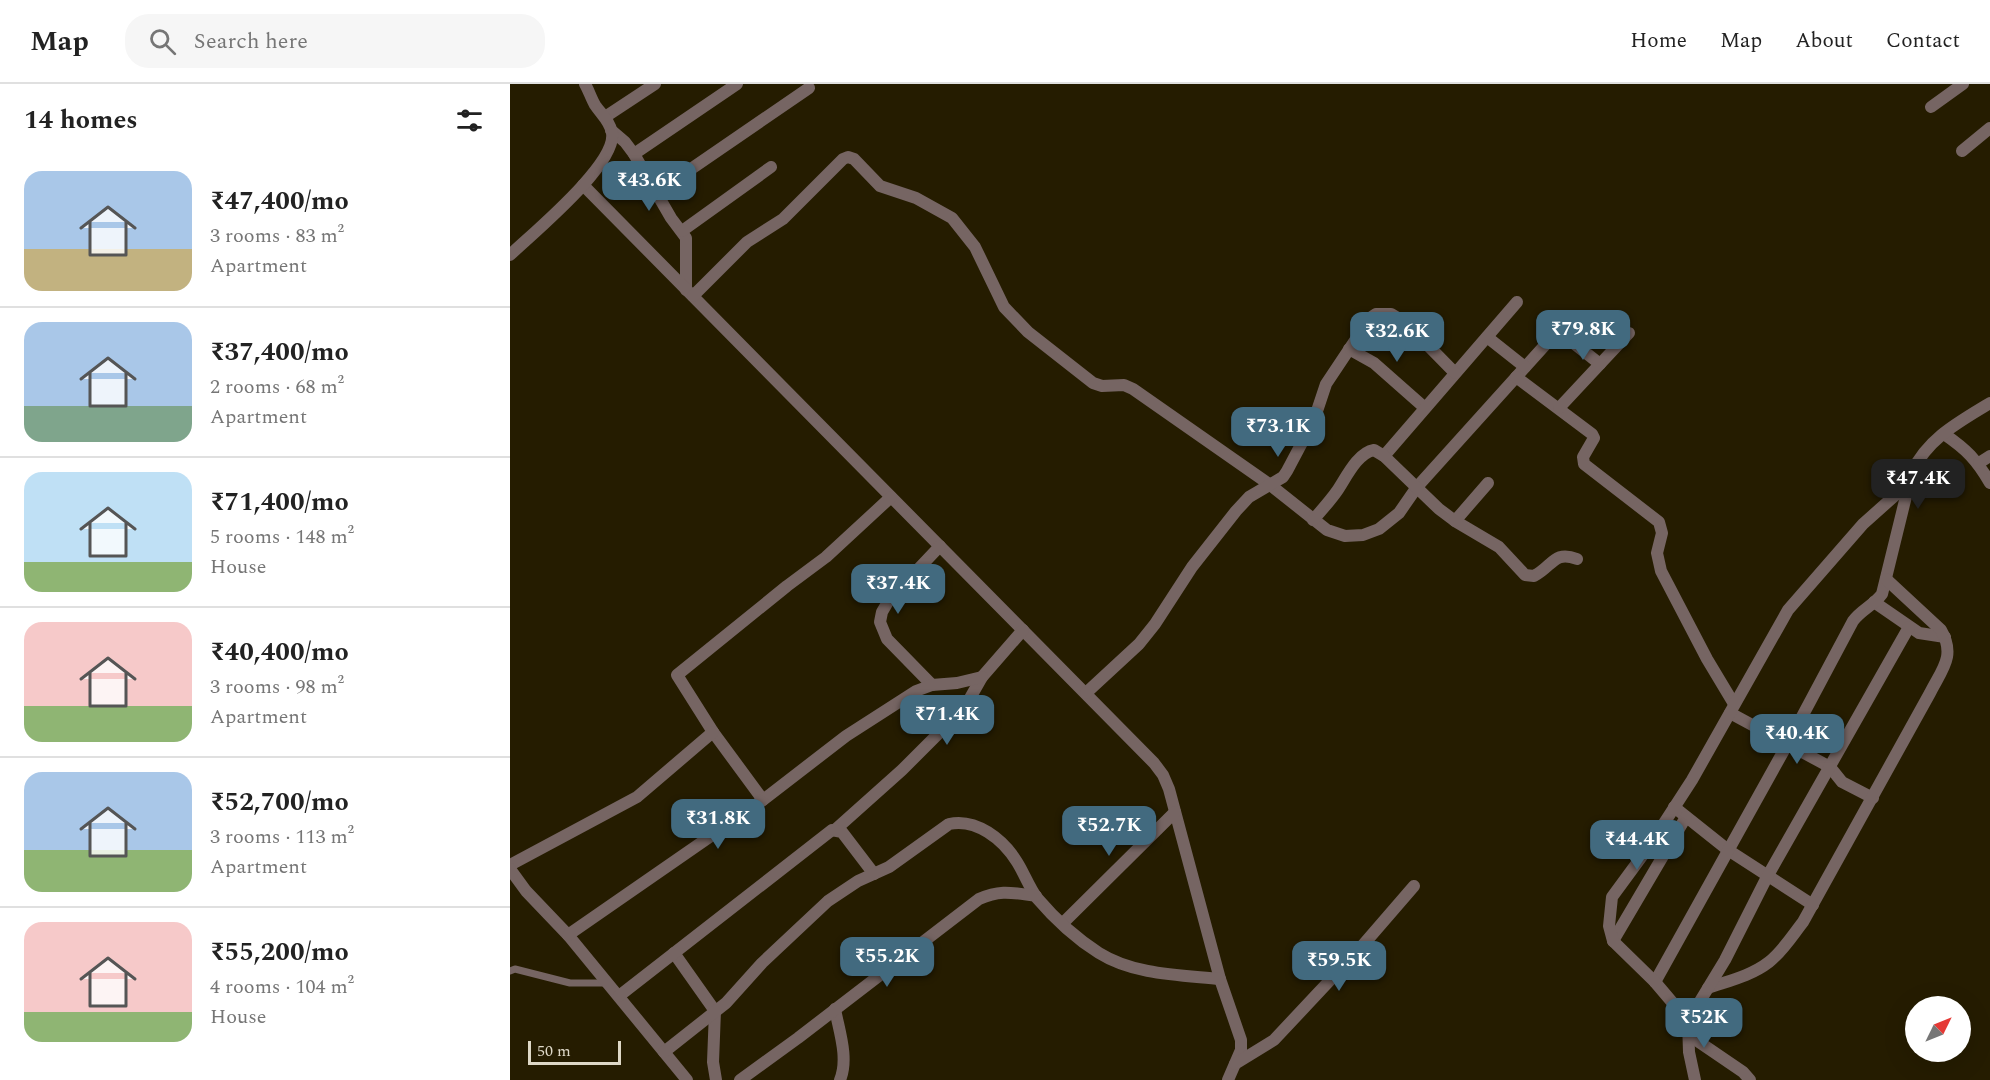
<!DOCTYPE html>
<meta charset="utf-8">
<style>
body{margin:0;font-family:Spectral,serif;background:#f6f6f6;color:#222;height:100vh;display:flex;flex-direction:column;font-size:22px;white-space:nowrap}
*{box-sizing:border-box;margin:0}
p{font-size:20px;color:#767676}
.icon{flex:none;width:33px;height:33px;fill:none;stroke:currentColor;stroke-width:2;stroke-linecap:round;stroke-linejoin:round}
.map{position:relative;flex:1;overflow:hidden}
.drawer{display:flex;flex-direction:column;background:#fff;width:510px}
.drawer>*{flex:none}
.needle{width:39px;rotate:47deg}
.fabs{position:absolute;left:1395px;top:912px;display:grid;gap:12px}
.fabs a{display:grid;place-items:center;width:66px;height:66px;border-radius:50%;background:#fff;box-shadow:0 6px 24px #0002;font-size:30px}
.scale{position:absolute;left:18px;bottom:15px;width:93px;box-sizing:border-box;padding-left:6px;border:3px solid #ded8c7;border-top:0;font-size:16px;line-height:21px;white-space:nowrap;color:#ded8c7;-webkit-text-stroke:4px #251c00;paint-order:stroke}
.price{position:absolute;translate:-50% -51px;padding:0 14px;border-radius:12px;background:#426a7f;color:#fff;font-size:20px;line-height:39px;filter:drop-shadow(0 2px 3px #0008)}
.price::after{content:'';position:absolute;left:50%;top:36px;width:18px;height:14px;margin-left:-9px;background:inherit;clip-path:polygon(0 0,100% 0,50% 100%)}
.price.current{background:#222;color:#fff}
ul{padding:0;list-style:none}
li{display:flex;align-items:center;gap:18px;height:150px;padding:0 24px}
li+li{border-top:2px solid #e0e0e0}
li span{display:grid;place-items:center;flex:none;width:168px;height:120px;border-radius:18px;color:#555}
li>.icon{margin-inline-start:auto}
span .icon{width:72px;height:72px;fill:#fffc;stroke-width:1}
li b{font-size:26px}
h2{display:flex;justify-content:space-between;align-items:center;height:72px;padding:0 24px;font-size:26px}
header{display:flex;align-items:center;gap:36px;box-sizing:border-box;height:84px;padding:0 30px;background:#fff;border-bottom:2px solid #e0e0e0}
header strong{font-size:28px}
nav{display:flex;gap:33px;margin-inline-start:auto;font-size:21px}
.search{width:420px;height:54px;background:#f6f6f6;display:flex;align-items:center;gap:15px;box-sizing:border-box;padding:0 21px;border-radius:24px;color:#767676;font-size:22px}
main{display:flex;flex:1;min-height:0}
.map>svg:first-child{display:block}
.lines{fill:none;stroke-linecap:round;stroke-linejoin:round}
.service{stroke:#766563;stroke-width:7}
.minor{stroke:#766563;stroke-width:12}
</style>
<header>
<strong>Map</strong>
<div class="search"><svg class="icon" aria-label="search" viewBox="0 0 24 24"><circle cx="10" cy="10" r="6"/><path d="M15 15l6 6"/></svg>Search here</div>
<nav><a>Home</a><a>Map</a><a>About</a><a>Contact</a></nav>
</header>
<main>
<section class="drawer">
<h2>14 homes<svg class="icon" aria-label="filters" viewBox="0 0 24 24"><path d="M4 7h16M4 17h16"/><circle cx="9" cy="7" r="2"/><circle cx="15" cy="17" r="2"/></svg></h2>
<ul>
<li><span style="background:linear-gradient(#a9c7e8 65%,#c2b280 0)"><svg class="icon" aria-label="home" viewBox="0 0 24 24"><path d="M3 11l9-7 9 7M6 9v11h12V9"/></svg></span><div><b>₹47,400/mo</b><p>3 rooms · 83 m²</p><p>Apartment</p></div></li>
<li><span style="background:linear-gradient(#a9c7e8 70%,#7fa58c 0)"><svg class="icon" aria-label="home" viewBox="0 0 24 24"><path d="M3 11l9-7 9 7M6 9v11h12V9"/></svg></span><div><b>₹37,400/mo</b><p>2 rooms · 68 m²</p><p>Apartment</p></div></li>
<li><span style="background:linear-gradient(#bfe0f5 75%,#8fb573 0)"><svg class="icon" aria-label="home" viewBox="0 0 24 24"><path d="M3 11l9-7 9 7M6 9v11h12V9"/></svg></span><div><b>₹71,400/mo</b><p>5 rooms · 148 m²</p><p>House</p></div></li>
<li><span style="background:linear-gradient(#f6c9c9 70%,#8fb573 0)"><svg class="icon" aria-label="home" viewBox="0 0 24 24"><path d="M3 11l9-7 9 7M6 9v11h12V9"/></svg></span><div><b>₹40,400/mo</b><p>3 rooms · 98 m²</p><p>Apartment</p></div></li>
<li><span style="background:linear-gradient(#a9c7e8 65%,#8fb573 0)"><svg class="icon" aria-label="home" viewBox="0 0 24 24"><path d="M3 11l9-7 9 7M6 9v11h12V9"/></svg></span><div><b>₹52,700/mo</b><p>3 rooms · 113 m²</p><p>Apartment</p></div></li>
<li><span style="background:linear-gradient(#f6c9c9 75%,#8fb573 0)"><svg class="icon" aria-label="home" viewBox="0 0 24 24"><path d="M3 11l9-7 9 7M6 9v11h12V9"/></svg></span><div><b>₹55,200/mo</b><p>4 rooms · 104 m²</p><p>House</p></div></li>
</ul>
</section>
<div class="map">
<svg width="1480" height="996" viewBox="0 0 1480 996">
<rect width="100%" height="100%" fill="#251c00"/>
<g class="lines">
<path class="service" d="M0,887L5,885L60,899H96"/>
<g class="minor">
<path d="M1421,23L1453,0"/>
<path d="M95,33L145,0"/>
<path d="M101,46L115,58L124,70L161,134L176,154V206"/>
<path d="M1452,67L1480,44"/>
<path d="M124,70L227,0"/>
<path d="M73,101L644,679L653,691L659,705L710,895L731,956V966L718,996"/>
<path d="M146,109L299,4"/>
<path d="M172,147L261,83"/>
<path d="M0,171C23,149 107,80 102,49C100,37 91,30 85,21C81,14 79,7 75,0"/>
<path d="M183,212L237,158L273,135L333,75L338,73L344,75L370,102L406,114L442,134L465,163L494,223L518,248L583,299L592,302L614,301L623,305L759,400L817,446L835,452L853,451L869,445L889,429L907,403L1045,250H1052L1090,280"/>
<path d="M977,253L1015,283"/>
<path d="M839,265L864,279L915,324"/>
<path d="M1006,293L1082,350L1084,354L1073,373L1074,380L1149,438L1152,449L1147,469L1151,487L1197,575L1224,620"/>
<path d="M1049,324L1119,249"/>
<path d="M1434,350C1456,365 1467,376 1480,399"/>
<path d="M874,372L1007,218"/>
<path d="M1469,379L1480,372"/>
<path d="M803,436C811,427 820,417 827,407C836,394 847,369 864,366L874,372L929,425L945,437L989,463L1015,491L1024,492C1043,482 1044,466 1067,475"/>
<path d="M945,437L978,399"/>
<path d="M1364,518L1409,549L1435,553"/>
<path d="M422,601L377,555L370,538L372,528L379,516L430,462"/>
<path d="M576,609L629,560L645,540L682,483L726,427L739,413L773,393L777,387L804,336L816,300L860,234L866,230H881L896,239L945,289"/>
<path d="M1220,629L1320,683L1332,698L1363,714"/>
<path d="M253,716L203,648L167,591L277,502L316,473L381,413"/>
<path d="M1164,723L1218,766L1303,821"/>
<path d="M326,745L392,686L455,623L472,593L513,546"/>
<path d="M0,781L127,713L203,648"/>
<path d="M0,785L16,807L58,851L177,996"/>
<path d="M553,839L665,728"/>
<path d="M58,851L253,716L336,652L406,607L422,601L447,599L472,593"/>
<path d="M1103,857L1176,733"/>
<path d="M164,869L205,927L203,978L206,996"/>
<path d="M1145,898L1278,659L1343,537C1351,526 1364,521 1372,510L1402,388C1418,354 1449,338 1480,319"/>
<path d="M1198,904C1218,897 1241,892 1259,878C1273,867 1282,852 1293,838L1420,609C1432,585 1446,572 1431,546L1376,495"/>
<path d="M109,912L322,746L332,748L364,790"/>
<path d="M325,925C329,947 339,974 330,996"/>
<path d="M154,968L216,919L252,879L318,817L348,797L379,783L439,740C466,734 493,755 507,778C514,789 519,803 527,814C544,834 567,855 589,869C624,891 670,891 710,895"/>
<path d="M725,980L764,956L853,861L904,802"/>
<path d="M230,996L288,954L469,815C491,805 503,809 526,812"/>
<path d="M1185,996L1179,968L1178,937L1215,876L1257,793L1399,543"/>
<path d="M1240,996L1233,988L1189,958L1178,937L1145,898L1103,857L1099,842L1102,813L1138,764L1182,696L1278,526L1353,440L1400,398"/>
</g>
</g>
</svg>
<div class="fabs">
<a><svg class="needle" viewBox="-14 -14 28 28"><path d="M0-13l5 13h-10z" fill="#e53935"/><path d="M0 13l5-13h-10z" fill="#767676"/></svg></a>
</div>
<div class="scale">50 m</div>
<b class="price" style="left:139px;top:128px">₹43.6K</b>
<b class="price" style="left:1073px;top:277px">₹79.8K</b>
<b class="price" style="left:887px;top:279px">₹32.6K</b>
<b class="price" style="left:768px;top:374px">₹73.1K</b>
<b class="price current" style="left:1408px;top:426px">₹47.4K</b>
<b class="price" style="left:388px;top:531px">₹37.4K</b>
<b class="price" style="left:437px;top:662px">₹71.4K</b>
<b class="price" style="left:1287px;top:681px">₹40.4K</b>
<b class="price" style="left:208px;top:766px">₹31.8K</b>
<b class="price" style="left:599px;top:773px">₹52.7K</b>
<b class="price" style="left:1127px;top:787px">₹44.4K</b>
<b class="price" style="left:377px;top:904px">₹55.2K</b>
<b class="price" style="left:829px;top:908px">₹59.5K</b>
<b class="price" style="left:1194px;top:965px">₹52K</b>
</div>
</main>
